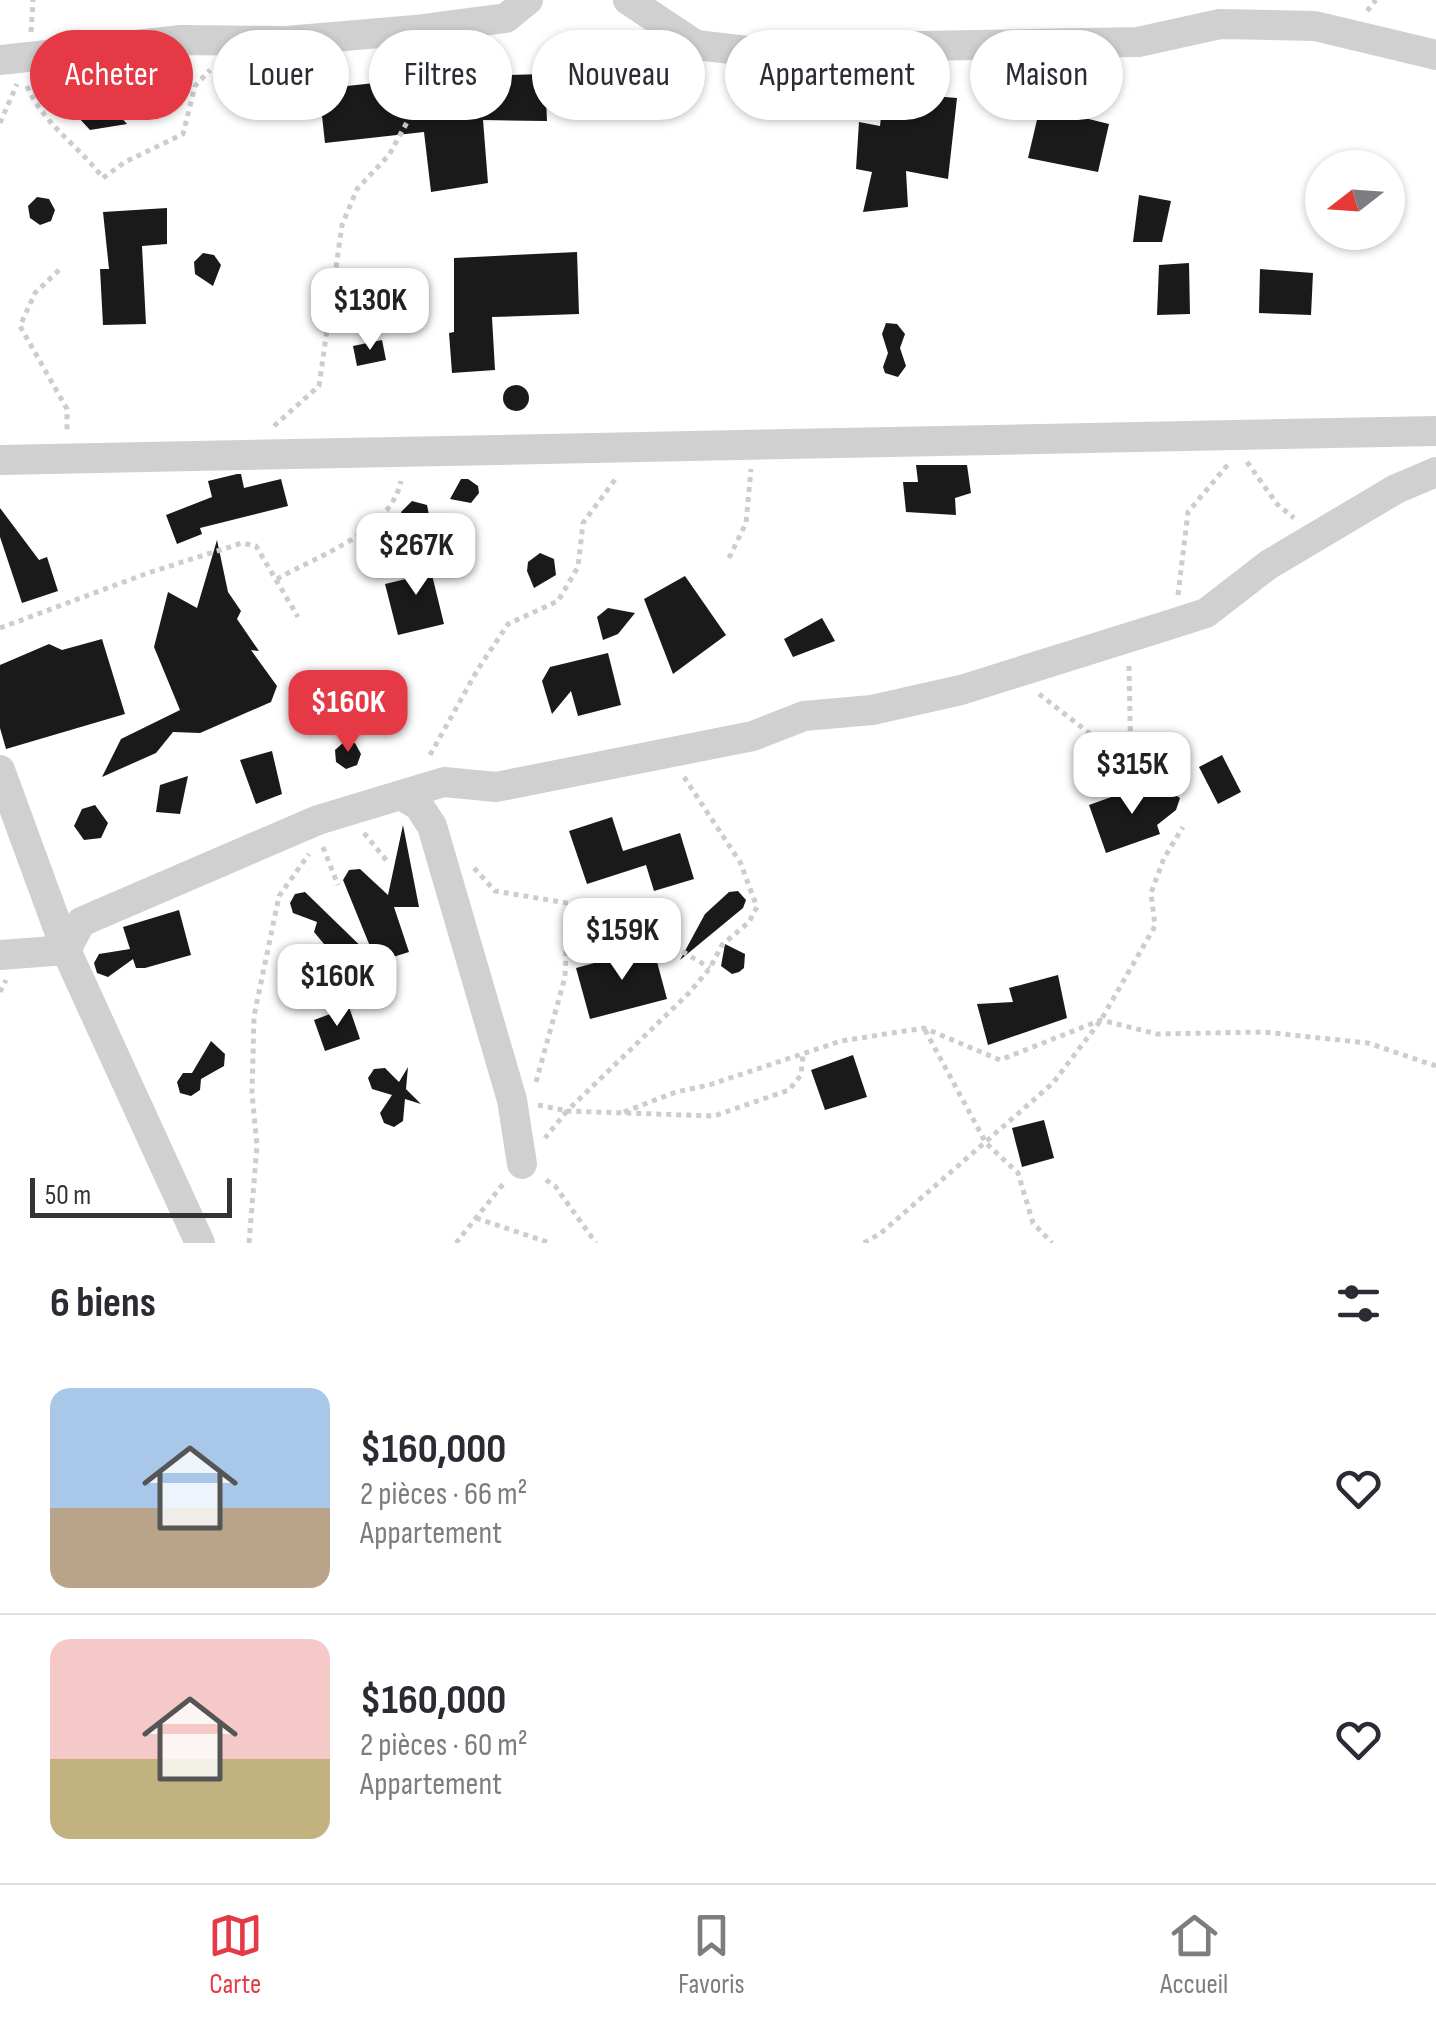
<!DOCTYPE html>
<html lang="fr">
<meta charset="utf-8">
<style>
body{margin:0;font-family:"Sofia Sans Condensed",sans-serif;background:#f7f7f7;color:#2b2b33;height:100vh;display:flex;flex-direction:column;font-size:38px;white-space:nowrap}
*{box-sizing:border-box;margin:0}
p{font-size:32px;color:#7c7c81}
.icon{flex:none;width:55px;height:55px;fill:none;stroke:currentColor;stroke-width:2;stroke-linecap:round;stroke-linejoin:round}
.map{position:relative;height:1243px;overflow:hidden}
.panel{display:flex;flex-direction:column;background:#fff;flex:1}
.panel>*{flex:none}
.banner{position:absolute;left:30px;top:30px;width:1378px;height:90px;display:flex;gap:20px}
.needle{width:65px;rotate:253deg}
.tools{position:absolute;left:1305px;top:150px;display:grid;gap:20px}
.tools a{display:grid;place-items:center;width:100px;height:100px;border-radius:50%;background:#fff;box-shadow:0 2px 8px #0004;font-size:50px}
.scale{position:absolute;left:30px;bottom:25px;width:202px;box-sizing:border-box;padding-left:10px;border:5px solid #333;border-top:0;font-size:28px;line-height:35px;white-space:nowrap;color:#333;-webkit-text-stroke:8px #fff;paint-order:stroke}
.price{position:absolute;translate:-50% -85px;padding:0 22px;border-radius:20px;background:#fff;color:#222;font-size:32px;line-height:65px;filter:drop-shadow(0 2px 5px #0008)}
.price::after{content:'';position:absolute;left:50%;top:60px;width:30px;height:22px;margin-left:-15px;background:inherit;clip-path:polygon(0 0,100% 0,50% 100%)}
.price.active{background:#e63946;color:#fff}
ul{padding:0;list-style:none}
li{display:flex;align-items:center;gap:30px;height:250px;padding:0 50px}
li+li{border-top:2px solid #e1e1e2}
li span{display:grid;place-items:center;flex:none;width:280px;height:200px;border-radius:20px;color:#555}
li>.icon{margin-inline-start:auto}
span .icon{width:120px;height:120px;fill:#fffc;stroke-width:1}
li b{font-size:42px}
h2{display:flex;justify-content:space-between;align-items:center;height:120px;padding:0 50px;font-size:42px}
.pill{padding:0 35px;border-radius:45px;background:#fff;box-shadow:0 2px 8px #0004;font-size:35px;line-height:90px}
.pill.active{background:#e63946;color:#fff}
.dock{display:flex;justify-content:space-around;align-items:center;height:140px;border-top:2px solid #e1e1e2;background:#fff;font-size:28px;color:#7c7c81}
.dock a{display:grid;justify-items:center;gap:5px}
.dock .active{color:#e63946}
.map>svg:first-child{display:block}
.building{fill:#1a1a1a}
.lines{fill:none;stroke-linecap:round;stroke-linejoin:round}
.path{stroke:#cdcdcd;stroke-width:5;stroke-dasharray:5 5;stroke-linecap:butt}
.street{stroke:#d0d0d0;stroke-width:30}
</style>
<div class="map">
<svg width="1436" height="1243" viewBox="0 0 1436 1243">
<rect width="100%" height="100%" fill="#fff"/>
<g class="building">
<path d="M545,74L547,121L483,120L488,183L431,192L424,132L325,143L319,89L384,82L385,96L507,75Z"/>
<path d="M921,95L957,98L948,179L906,171L908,207L863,212L872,172L856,169L859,122L880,126L882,107L922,105Z"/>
<path d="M104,98L127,124L90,130L78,117L86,99Z"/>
<path d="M1040,107L1109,124L1098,172L1028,158Z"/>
<path d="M1139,195L1171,201L1162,242H1133Z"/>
<path d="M37,197L49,199L55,210L51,221L40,225L30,218L28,206Z"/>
<path d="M167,208V244L142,246L146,324L103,325L100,269H109L103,212Z"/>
<path d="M577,252L579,314L492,317L495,370L452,373L449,333L454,332V258Z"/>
<path d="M203,253L214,255L221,265L213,286L195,274L194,262Z"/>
<path d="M1189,263L1190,314L1157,315L1159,265Z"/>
<path d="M1260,269L1313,273L1311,315L1259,313Z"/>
<path d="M886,323L897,324L905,334L900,348L906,366L898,377L885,373L883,367L888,353L882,334Z"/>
<path d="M382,340L386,360L357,366L353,346Z"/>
<circle cx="516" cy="398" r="13"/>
<path d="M916,465H967L971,493L955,498L956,515L906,512L903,482H918Z"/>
<path d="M237,474H241L244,488L281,479L288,506L200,528L202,534L177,544L166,515L212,497L208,481Z"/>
<path d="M461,479H468L478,486L479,493L471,503L450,499Z"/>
<path d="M412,501L427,505L430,520L419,530L405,526L401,512Z"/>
<path d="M0,508L39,560L47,557L58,591L22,603L0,537Z"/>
<path d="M422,534L444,624L398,635L385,584L410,578Z"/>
<path d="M217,540L228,592L241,611L237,619L259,651L251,650L277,686L271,702L200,733L173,732L156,753L102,777L121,739L180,710L154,647L168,592L197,608Z"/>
<path d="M540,553L554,559L556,575L534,588L527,571L528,562Z"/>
<path d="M685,576L726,635L673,674L644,599Z"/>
<path d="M608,608L635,613L618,634L603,640L597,617Z"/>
<path d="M822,618L835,641L793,657L784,639Z"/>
<path d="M102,639L125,714L6,749L0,728V665L49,644L62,650Z"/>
<path d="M608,653L621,705L578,716L571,691L552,714L542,681L550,667Z"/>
<path d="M344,742L355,743L361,754L357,765L346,769L336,762L335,750Z"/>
<path d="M272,751L282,794L256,804L240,760Z"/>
<path d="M1222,755L1241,792L1218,804L1199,767Z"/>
<path d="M188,776L180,814L156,812L160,785Z"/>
<path d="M1142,786L1145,792H1170L1180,798L1176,810L1157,825L1160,834L1106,853L1089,805Z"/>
<path d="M95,805L108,823L101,838L84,840L74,826L82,809Z"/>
<path d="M612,817L623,851L680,833L694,879L654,891L646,865L587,884L569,831Z"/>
<path d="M403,825L419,907H394L409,952L377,962L393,978L338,996L327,982L331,970L321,956L324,944L314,932L317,922L293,913L290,903L295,894L305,892L376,961L343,880L349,870L360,869L388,895Z"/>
<path d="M738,891L746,900L743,908L680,960L705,914L729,892Z"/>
<path d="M179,910L191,955L145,968H136L133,959L108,977L97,973L94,963L99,954L130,949L123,927Z"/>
<path d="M725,944L745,954L744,968L739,972L732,974L721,966Z"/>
<path d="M653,947L667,999L590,1019L576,968Z"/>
<path d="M1058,975L1067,1018L988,1045L977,1004L1013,1002L1009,988Z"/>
<path d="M349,1007L360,1039L325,1051L314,1020Z"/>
<path d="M211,1041L225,1054L224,1066L201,1079L200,1090L191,1096L180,1093L177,1082L183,1073H192Z"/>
<path d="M853,1055L867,1097L825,1110L811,1070Z"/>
<path d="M408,1067L406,1089L421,1104L405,1099L403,1121L394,1127L384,1123L380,1113L392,1095L372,1089L368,1078L374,1069L385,1068L399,1082Z"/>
<path d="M1044,1120L1054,1158L1022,1167L1012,1128Z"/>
</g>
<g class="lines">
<g class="path">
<path d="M1367,11L1376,0"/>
<path d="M31,32L33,0"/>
<path d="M27,86C43,124 79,146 103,178L125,162L183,134L195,86L210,70"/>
<path d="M0,123L17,84"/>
<path d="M59,270L35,293L20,326L67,409V431"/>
<path d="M274,426L319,386L342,225L357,189L389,155L411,115L414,55"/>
<path d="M1247,462L1277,504L1294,518"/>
<path d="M729,558L746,523L751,469"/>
<path d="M277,579C319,555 390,532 401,481"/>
<path d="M1178,595L1188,512L1230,462"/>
<path d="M0,628L148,573L242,543L256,546L298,617"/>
<path d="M1129,666L1131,770"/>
<path d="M1039,694L1098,740L1131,773"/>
<path d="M430,755L478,669L508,624L558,601L578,567L583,523L617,477"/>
<path d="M684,777L740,862L757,907L749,922L722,945L710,968L689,993L567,1111L714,1116L789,1090L801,1075L803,1054"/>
<path d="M364,833L387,861"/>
<path d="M323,847L338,885"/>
<path d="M474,868L495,891L579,905L650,932L710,968"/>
<path d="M0,992L6,980"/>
<path d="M925,1030L986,1143L1018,1173L1033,1223L1052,1243"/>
<path d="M536,1082L565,977L567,931L579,905"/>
<path d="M538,1105L567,1111L545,1138"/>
<path d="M624,1112L676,1092L709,1085L841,1041L924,1028L1000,1060L1101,1020L1157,1034L1263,1032L1368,1043L1436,1066"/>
<path d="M546,1180L555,1186L596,1243"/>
<path d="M476,1218L550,1243"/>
<path d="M249,1243L257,1145L252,1093L254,1016L279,896L309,854"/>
<path d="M456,1243L504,1183"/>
<path d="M864,1243L881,1233L1053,1083L1101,1020L1155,926L1151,893L1164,858L1183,827"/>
</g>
<g class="street">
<path d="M628,0L696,45L792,56L919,46L1138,42L1220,24L1315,26L1436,55"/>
<path d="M0,60L181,40L286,41L415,30L506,18L528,0"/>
<path d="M0,460L1436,431"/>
<path d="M0,770L66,950L200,1243"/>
<path d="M401,795L419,806L432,826L512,1100L522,1164"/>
<path d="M0,955L66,950L81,922L318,820L444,782L496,787L753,736L804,716L872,710L961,690L1175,623L1206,613L1268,565L1396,489L1436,472"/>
</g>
</g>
</svg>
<div class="tools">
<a><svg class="needle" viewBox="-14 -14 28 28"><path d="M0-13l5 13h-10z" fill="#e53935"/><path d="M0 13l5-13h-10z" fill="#7c7c81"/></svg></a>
</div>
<div class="scale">50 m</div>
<b class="price" style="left:370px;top:353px">$130K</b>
<b class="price" style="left:416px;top:598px">$267K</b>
<b class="price active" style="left:348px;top:755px">$160K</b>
<b class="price" style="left:1132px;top:817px">$315K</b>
<b class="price" style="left:622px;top:983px">$159K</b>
<b class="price" style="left:337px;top:1029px">$160K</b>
<div class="banner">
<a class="pill active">Acheter</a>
<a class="pill">Louer</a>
<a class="pill">Filtres</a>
<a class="pill">Nouveau</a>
<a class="pill">Appartement</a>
<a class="pill">Maison</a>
</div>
</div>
<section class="panel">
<h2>6 biens<svg class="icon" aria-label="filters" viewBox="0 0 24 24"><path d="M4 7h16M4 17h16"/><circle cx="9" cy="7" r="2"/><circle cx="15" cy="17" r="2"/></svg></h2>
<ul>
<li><span style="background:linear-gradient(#a9c7e8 60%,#b9a48a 0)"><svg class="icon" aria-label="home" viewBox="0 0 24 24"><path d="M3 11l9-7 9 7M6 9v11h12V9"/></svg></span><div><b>$160,000</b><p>2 pièces · 66 m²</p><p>Appartement</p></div><svg class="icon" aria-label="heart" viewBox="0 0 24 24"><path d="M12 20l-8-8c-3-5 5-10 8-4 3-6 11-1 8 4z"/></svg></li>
<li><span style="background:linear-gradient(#f6c9c9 60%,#c2b280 0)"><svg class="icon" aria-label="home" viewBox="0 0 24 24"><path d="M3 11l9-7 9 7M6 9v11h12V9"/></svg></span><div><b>$160,000</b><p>2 pièces · 60 m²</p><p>Appartement</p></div><svg class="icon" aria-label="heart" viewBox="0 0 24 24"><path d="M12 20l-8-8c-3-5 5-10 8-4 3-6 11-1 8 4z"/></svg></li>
</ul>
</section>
<nav class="dock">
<a class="active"><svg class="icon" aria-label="map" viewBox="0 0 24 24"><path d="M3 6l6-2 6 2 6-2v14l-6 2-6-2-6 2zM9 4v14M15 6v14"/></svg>Carte</a>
<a><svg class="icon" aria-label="saved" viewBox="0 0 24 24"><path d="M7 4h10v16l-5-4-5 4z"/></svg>Favoris</a>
<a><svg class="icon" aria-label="home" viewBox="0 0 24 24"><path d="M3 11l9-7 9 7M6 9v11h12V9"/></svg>Accueil</a>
</nav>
